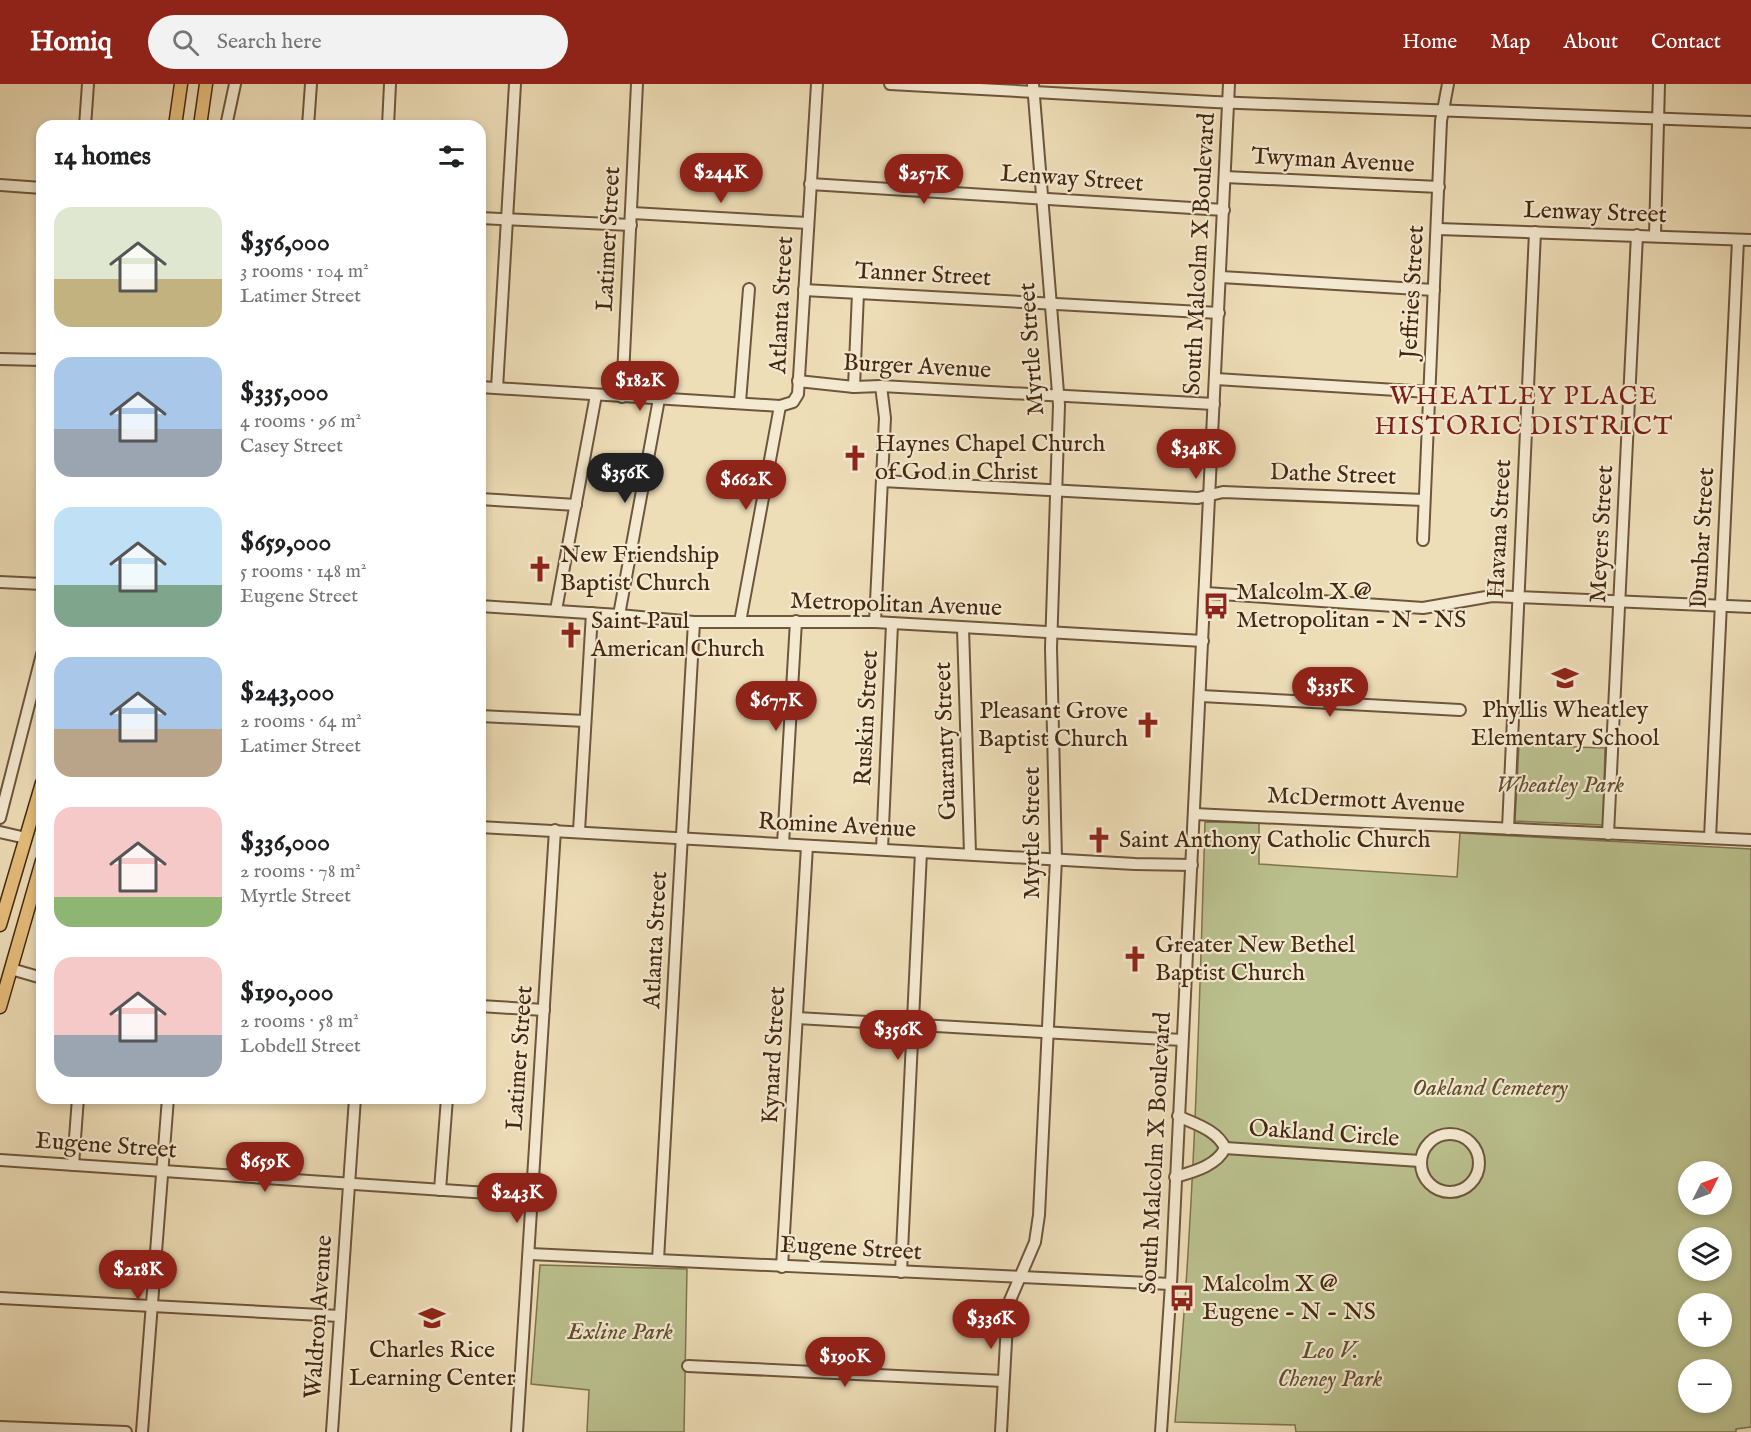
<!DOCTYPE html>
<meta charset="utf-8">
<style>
body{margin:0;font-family:"IM FELL English",serif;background:#f2f2f2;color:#202124;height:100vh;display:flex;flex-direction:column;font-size:22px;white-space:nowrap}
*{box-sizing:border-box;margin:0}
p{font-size:20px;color:#757577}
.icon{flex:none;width:33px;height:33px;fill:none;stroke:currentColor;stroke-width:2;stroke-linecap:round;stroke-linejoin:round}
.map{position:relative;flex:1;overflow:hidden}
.drawer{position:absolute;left:36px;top:36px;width:450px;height:984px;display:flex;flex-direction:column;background:#fff;border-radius:18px;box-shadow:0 3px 9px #0003}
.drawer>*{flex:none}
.needle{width:39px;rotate:48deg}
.buttons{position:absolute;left:1678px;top:1077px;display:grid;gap:12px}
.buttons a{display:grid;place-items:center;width:54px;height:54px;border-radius:50%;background:#fff;box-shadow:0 3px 9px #0003;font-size:30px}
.price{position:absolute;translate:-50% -51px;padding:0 14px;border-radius:21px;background:#8f2418;color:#fff;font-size:20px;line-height:39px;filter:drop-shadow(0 2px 3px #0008)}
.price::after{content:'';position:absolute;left:50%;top:36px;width:18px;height:14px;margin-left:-9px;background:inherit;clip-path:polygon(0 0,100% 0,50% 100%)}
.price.current{background:#222;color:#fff}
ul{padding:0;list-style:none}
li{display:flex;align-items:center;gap:18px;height:150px;padding:0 18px}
li span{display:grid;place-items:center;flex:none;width:168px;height:120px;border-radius:18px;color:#555}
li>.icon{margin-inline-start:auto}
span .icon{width:72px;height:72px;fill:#fffc;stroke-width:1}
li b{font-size:26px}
h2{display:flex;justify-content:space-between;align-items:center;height:72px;padding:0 18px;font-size:26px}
header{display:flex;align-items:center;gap:36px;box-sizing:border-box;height:84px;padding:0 30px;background:#8f2418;color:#fff}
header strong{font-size:28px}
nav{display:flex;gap:33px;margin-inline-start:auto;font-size:21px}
.search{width:420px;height:54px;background:#f2f2f2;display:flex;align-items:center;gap:15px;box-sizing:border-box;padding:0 21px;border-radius:33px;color:#757577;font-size:22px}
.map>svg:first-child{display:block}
.green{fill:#bac18e;stroke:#7f744f;stroke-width:1.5;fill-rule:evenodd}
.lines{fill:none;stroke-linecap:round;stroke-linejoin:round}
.minor-casing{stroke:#6e563a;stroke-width:14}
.major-casing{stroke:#442810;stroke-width:15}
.minor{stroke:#f4ead1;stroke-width:10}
.major{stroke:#e7bf7c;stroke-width:12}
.labels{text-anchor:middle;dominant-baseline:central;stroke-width:4.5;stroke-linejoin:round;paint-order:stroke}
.street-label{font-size:24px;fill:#442810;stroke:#f4ead1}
.poi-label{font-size:24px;fill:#442810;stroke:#f4ead1;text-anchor:start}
.park-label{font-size:24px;font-style:italic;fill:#624e30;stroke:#f4ead1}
.neighbourhood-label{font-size:26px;letter-spacing:1.5px;fill:#7a1f14;stroke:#f4ead1}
</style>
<header>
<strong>Homiq</strong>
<div class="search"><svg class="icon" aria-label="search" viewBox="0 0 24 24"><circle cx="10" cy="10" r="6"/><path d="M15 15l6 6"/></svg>Search here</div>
<nav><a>Home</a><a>Map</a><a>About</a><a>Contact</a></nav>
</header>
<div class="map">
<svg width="1751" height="1348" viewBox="0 0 1751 1348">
<rect width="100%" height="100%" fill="#eedeb8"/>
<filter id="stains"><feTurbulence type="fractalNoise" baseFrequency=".00333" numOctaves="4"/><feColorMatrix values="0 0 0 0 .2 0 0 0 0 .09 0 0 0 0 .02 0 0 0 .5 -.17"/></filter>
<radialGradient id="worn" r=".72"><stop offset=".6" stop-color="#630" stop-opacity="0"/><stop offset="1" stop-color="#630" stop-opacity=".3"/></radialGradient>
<g class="green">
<path d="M1519,661L1605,664L1603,741L1515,737Z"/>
<path d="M1205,738L1259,739V780L1457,793L1460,749L1751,765V1343L1736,1345V1348H1296L1295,1341L1175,1338C1194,1138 1199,938 1205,738ZM1689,1088H1722V1120H1689ZM1689,1154H1722V1186H1689ZM1689,1220H1722V1252H1689ZM1689,1286H1722V1318H1689Z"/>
<path d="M540,1181L687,1185L684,1348H587L589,1306L531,1300Z"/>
</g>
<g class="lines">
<g class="minor-casing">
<g id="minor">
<path d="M890,0L1214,18L1751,38"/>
<path d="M85,42L88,0"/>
<path d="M226,42L235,0"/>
<path d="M308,42L311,0"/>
<path d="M388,42L390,0"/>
<path d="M1225,93L1439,103"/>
<path d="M810,100L1224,126"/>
<path d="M0,101L42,104"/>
<path d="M632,129L808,139"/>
<path d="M480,134L631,141"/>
<path d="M1438,145L1751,156"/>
<path d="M1655,152L1659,0"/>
<path d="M1221,193L1434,206"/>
<path d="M804,206L1219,229"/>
<path d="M0,275L42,276"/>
<path d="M1216,295L1429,308"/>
<path d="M798,297L854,303L881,302L1214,320"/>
<path d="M480,303L780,322L793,318L798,310L817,0"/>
<path d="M854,303L858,209"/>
<path d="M497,304L515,0"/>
<path d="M622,313L637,0"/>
<path d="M740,318L749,205"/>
<path d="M882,397L1198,414L1223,408L1424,416"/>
<path d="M480,415L576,421"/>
<path d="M1423,456L1441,37L1448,0"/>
<path d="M0,498L42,500"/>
<path d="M1206,509L1423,524L1492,512L1751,523"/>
<path d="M480,522L619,531L694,538H875L1203,557"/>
<path d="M556,526L596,311"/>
<path d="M619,531L659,315"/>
<path d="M740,538L780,322"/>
<path d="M875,538L885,334L881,302"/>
<path d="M963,544L970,769"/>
<path d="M1201,612L1460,626"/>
<path d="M480,632L585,637"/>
<path d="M1194,730L1751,756"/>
<path d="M0,734L42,570"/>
<path d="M480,743L1135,780L1192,781"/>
<path d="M1508,745L1535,148"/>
<path d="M579,747L592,529"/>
<path d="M0,748L26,754"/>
<path d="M1608,750L1637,151"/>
<path d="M1710,754L1738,156"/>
<path d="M783,760L796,537"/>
<path d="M882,765L892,540"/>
<path d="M11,885L42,894"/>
<path d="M480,922L544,926"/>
<path d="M797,934L1182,956"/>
<circle cx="1450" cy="1079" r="29"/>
<path d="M1225,1064L1420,1077"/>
<path d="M0,1076L532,1112"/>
<path d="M73,1081L78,1014"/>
<path d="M1175,1093C1192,1088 1217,1082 1225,1064C1217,1046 1195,1040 1178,1032"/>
<path d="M440,1106L447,1014"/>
<path d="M530,1170L1171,1200"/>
<path d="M658,1176L694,538"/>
<path d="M782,1183L807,762"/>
<path d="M901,1188L921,768"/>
<path d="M0,1214L340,1232"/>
<path d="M688,1282L1003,1297"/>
<path d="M0,1343L126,1348"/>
<path d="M142,1348L168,1014"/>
<path d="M332,1348L355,1014"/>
<path d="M517,1348L555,746"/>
<path d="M1001,1348L1008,1221L1035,1158L1039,1131L1056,775L1051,564L1059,321L1033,0"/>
<path d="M1161,1348L1171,1200L1229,0"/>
</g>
</g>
<g class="major-casing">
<g id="major">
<path d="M175,42L181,0"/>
<path d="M200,42L206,0"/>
<path d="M0,841L42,699"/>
<path d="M0,923L42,777"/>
</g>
</g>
<use href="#minor" class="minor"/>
<use href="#major" class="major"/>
</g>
<defs>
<g id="church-bare" transform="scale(2.07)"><path d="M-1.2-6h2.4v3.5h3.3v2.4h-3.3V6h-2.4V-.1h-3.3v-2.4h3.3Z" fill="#8f2418" stroke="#f4ead1" stroke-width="2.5" paint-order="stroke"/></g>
<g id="bus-bare" transform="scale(2.07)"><path d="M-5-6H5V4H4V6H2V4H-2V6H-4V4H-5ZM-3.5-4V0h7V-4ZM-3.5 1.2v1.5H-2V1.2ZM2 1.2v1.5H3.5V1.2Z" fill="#8f2418" stroke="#f4ead1" stroke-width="2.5" paint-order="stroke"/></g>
<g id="school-bare" transform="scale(2.07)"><path d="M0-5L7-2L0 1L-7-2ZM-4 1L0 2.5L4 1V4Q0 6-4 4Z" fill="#8f2418" stroke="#f4ead1" stroke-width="2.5" paint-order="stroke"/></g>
</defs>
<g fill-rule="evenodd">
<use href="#church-bare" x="855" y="374"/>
<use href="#church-bare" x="540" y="485"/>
<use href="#bus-bare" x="1216" y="522"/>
<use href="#church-bare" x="571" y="551"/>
<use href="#school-bare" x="1565" y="594"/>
<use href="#church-bare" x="1148" y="641"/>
<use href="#church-bare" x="1099" y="756"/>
<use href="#church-bare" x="1135" y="875"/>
<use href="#bus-bare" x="1182" y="1214"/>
<use href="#school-bare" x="432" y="1234"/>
</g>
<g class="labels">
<g class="street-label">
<text transform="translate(1333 77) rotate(3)">Twyman Avenue</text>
<text transform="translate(1072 95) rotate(4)">Lenway Street</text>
<text transform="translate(1595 129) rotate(2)">Lenway Street</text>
<text transform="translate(609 155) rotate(-87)">Latimer Street</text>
<text transform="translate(1200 170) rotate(-87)">South Malcolm X Boulevard</text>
<text transform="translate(923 191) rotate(3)">Tanner Street</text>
<text transform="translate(1413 208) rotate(-87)">Jeffries Street</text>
<text transform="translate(782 221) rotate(-87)">Atlanta Street</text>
<text transform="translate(1032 265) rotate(-94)">Myrtle Street</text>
<text transform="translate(917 283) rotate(3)">Burger Avenue</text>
<text transform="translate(1333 391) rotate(2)">Dathe Street</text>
<text transform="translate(1500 445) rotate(-87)">Havana Street</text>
<text transform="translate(1602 450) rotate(-87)">Meyers Street</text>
<text transform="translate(1703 454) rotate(-87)">Dunbar Street</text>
<text transform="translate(896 521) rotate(2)">Metropolitan Avenue</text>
<text transform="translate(867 634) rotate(-87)">Ruskin Street</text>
<text transform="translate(946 657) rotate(-92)">Guaranty Street</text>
<text transform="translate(1366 717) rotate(3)">McDermott Avenue</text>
<text transform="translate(837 742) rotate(3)">Romine Avenue</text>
<text transform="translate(1032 749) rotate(-90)">Myrtle Street</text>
<text transform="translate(656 856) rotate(-87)">Atlanta Street</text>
<text transform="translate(774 971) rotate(-87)">Kynard Street</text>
<text transform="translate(520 974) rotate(-86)">Latimer Street</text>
<text transform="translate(1324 1050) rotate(4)">Oakland Circle</text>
<text transform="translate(106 1062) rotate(4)">Eugene Street</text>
<text transform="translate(1156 1069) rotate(-87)">South Malcolm X Boulevard</text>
<text transform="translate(851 1165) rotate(3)">Eugene Street</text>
<text transform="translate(319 1233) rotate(-86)">Waldron Avenue</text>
</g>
<g class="poi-label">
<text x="875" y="360">Haynes Chapel Church<tspan x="875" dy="28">of God in Christ</tspan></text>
<text x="560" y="471">New Friendship<tspan x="560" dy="28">Baptist Church</tspan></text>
<text x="1236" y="508">Malcolm X @<tspan x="1236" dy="28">Metropolitan - N - NS</tspan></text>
<text x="591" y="537">Saint Paul<tspan x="591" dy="28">American Church</tspan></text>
<text x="1565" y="626" text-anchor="middle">Phyllis Wheatley<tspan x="1565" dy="28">Elementary School</tspan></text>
<text x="1128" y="627" text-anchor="end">Pleasant Grove<tspan x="1128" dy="28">Baptist Church</tspan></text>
<text x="1119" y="756">Saint Anthony Catholic Church</text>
<text x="1155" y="861">Greater New Bethel<tspan x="1155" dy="28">Baptist Church</tspan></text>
<text x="1202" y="1200">Malcolm X @<tspan x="1202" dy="28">Eugene - N - NS</tspan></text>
<text x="432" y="1266" text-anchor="middle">Charles Rice<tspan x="432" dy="28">Learning Center</tspan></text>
</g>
<g class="park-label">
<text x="1560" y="701">Wheatley Park</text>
<text x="1490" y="1004">Oakland Cemetery</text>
<text x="620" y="1248">Exline Park</text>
<text x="1330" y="1267">Leo V.<tspan x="1330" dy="28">Cheney Park</tspan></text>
</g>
<g class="neighbourhood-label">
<text x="1524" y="312">WHEATLEY PLACE<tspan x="1524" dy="30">HISTORIC DISTRICT</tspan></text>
</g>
</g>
<rect width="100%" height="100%" filter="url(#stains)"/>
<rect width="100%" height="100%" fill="url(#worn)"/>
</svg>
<div class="buttons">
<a><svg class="needle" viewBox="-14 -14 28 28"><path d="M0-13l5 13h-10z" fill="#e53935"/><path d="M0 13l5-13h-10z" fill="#757577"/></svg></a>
<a><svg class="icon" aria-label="layers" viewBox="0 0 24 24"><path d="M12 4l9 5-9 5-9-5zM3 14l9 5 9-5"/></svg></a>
<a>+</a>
<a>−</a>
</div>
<b class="price" style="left:721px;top:120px">$244K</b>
<b class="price" style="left:924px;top:121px">$257K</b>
<b class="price" style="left:640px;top:328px">$182K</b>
<b class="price" style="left:1196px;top:396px">$348K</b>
<b class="price current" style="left:625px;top:420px">$356K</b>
<b class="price" style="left:746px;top:427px">$662K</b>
<b class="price" style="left:1330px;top:634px">$335K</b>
<b class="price" style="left:776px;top:648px">$677K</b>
<b class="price" style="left:898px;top:977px">$356K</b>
<b class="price" style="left:265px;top:1109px">$659K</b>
<b class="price" style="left:517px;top:1140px">$243K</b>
<b class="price" style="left:138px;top:1217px">$218K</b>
<b class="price" style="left:991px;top:1266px">$336K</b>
<b class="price" style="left:845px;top:1304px">$190K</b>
<section class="drawer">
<h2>14 homes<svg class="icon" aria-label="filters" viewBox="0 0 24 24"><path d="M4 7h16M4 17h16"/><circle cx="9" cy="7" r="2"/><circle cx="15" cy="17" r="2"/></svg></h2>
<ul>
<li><span style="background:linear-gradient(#dfe7d0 60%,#c2b280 0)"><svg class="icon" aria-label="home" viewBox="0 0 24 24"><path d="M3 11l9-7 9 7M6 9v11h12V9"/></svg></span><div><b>$356,000</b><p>3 rooms · 104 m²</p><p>Latimer Street</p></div></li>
<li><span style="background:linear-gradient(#a9c7e8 60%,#9aa5b1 0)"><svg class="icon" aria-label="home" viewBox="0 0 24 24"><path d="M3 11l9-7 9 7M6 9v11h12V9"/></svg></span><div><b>$335,000</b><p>4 rooms · 96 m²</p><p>Casey Street</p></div></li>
<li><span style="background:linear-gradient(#bfe0f5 65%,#7fa58c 0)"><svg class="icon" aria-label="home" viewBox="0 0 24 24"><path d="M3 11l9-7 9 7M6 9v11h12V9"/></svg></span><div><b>$659,000</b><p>5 rooms · 148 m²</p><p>Eugene Street</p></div></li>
<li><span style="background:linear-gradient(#a9c7e8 60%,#b9a48a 0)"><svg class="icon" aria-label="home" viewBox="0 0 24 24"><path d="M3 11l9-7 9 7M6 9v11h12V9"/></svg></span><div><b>$243,000</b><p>2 rooms · 64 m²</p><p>Latimer Street</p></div></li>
<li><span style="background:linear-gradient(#f6c9c9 75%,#8fb573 0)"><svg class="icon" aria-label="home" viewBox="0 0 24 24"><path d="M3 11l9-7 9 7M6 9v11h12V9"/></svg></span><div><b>$336,000</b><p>2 rooms · 78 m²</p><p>Myrtle Street</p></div></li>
<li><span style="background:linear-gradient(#f6c9c9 65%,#9aa5b1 0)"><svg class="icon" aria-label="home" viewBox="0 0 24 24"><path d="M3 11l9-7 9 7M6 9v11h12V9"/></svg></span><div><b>$190,000</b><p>2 rooms · 58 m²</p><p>Lobdell Street</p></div></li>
</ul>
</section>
</div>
